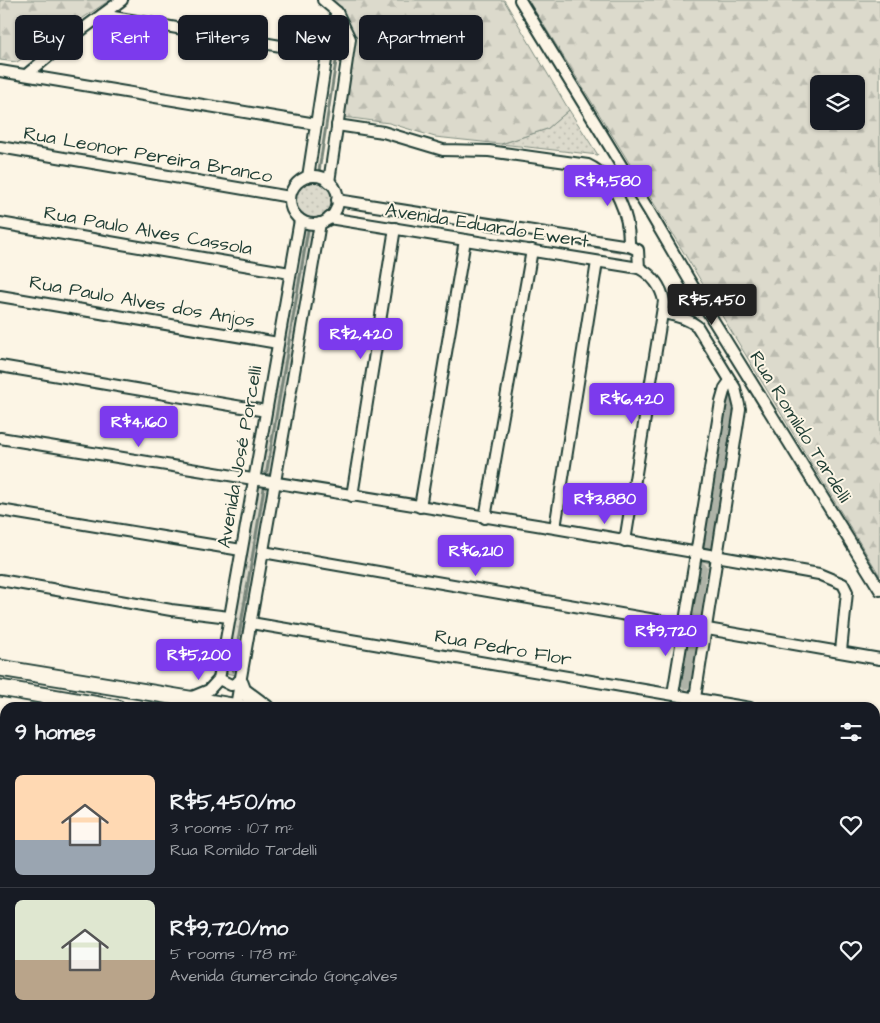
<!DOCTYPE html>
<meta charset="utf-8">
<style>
body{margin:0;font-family:"Architects Daughter",sans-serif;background:#242831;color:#f1f3f6;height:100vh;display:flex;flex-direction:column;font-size:19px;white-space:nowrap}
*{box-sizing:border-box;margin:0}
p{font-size:16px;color:#9ea1a6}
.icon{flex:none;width:28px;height:28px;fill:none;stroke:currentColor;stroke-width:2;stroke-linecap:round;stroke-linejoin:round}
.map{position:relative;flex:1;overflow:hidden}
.side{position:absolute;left:0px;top:702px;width:880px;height:321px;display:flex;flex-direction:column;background:#171b24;border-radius:15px 15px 0 0;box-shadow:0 1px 4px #0004}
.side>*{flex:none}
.hud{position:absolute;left:15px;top:15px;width:500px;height:45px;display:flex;gap:10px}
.fabs{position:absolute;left:810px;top:75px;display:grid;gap:10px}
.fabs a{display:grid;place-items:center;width:55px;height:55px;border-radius:8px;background:#171b24;box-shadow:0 1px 4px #0004;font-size:25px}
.price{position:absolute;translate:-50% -42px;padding:0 11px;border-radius:5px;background:#7c3aed;color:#fff;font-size:16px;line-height:32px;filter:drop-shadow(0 1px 2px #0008)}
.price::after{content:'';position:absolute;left:50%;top:30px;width:15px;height:11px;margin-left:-8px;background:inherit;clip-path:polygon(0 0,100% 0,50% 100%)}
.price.active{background:#222;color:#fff}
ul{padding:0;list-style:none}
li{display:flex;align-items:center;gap:15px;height:125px;padding:0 15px}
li+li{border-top:1px solid #363941}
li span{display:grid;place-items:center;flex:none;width:140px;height:100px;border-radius:8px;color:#555}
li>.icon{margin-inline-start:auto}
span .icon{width:60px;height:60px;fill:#fffc;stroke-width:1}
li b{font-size:21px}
h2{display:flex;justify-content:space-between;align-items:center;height:60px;padding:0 15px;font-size:21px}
.tag{padding:0 18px;border-radius:8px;background:#171b24;box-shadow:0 1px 4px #0004;font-size:18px;line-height:45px}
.tag.active{background:#7c3aed;color:#fff}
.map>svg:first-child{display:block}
.grass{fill:url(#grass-dots);stroke:#7e8c80}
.forest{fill:url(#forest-firs);stroke:#7e8c80;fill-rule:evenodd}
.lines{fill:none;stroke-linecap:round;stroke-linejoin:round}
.stream{stroke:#758479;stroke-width:3}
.canal{stroke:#aeb3a7;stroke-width:10}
.lane-casing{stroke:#1f3d34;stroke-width:9}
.street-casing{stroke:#1f3d34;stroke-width:14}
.primary-casing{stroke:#1f3d34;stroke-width:19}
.highway-casing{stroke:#1f3d34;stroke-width:21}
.lane{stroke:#fcf5e5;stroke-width:5}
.street{stroke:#fcf5e5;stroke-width:10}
.primary{stroke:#fcf5e5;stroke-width:15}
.highway{stroke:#fcf5e5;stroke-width:18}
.rail{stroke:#1f3d34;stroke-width:3;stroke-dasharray:8 4;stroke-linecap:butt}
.labels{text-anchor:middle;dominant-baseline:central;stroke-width:4;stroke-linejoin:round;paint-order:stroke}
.street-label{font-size:19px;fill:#1f3d34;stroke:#fcf5e5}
</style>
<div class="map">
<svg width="880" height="1023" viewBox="0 0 880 1023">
<defs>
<pattern id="grass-dots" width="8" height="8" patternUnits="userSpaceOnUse" patternTransform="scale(1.25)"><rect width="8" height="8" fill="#dcdacc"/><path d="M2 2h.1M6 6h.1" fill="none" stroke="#bcbcb0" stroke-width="1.8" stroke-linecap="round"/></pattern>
<pattern id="forest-firs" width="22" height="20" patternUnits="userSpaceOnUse" patternTransform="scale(1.25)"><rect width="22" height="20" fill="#dcdacc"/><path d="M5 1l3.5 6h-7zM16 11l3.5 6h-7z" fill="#bcbcb0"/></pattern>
</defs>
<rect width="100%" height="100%" fill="#fcf5e5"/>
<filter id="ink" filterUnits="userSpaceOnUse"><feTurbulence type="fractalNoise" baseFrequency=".02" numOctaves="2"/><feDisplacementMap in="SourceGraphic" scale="10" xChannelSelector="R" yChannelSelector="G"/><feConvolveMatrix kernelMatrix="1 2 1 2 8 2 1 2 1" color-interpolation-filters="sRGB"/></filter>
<g filter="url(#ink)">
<g class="grass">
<path d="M569,110L598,155L501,144L547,129Z"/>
<circle cx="314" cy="200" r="21"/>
<path d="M302,226L315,228L272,474L260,472Z"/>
<path d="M729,398H732L738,403L715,548L709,552L701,548L725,400Z"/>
<path d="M256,484L269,486L238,675L223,673Z"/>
<path d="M702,561L710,563L711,568L702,620L699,623H694L689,618L698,563Z"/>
<path d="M690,629L698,632L699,636L690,691L687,692L679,691L677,688L687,631Z"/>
</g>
<g class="forest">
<path d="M0,0H110L17,62L0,60Z"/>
<path d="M329,0H504L569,110L547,129L501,144L435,137L389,123L343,117L354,38L343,13Z"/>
<path d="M528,0H880V576C762,384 648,190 528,0ZM819,84H856V121H819Z"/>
</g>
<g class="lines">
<g class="stream">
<path d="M319,171L339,42"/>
<path d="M479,227L631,253"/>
<path d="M266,476L308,230"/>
<path d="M233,671L264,488"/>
</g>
<g class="canal">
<path d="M708,545L731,402"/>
<path d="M696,614L702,568"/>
<path d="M685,684L693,634"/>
</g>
<g class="lane-casing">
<path id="lane" d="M416,1023L417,1019"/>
</g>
<g class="street-casing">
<g id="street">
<path d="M323,0L337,12L350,39L329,182"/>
<path d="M520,0L649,211L705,307L880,590"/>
<path d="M102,15L327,54"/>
<path d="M0,71L316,124"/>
<path d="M26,75L72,37L122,0"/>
<path d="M337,125L383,132L443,150L489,151L588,165C616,178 630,217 629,246"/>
<path d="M0,147L290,197"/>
<circle cx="314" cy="200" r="24"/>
<path d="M308,177L330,34L337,12"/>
<path d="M337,200L629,246L638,250L639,268C652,275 661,286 664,301L625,541"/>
<path d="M329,218L639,268"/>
<path d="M0,223L290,273"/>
<path d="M0,296L278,343"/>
<path d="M663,313C676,315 687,318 697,326L735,388L740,409L695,698"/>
<path d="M0,366L266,411"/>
<path d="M0,438L555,528L819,574L843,584L847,592L841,651"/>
<path d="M352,496L395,228"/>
<path d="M420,507L465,240"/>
<path d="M0,510L241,550"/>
<path d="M485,518L532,250"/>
<path d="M555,528L597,262"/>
<path d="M263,552L880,659"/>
<path d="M0,580L171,610L229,617"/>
<path d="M251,623L750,708"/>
<path d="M219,679L300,220"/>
<path d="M219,679L231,685L240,683"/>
<path d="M673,694L721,402L725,388L730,381"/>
<path d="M192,697L209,690L219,679"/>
<path d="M236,706L320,223"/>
<path d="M875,728L880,729"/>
<path d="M0,771L5,772"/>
<path d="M875,911L880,912"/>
<path d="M875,1008L880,1009"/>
<path d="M25,1023L26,1019"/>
<path d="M192,1023L193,1019"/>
<path d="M355,1023L356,1019"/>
<path d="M679,1023L680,1019"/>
<path d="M844,1023L845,1019"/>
</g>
</g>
<g class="primary-casing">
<g id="primary">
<path d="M0,668L244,708"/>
<path d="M240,683L243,691L266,708"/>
<path d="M0,688L117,708"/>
<path d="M875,822L880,823"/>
</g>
</g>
<g class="highway-casing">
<g id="highway">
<path d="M0,923L5,924"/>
<path d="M0,938L5,939"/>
<path d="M477,1019L502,1023"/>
<path d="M551,1019L578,1023"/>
</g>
</g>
<use href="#lane" class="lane"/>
<use href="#street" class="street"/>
<use href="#primary" class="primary"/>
<use href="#highway" class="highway"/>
<g class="rail">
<path d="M0,733L5,734"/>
<path d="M0,744L5,745"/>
<path d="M875,885L880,886"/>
</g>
</g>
</g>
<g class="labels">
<g class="street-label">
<text transform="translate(148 155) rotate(10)">Rua Leonor Pereira Branco</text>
<text transform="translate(487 226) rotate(9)">Avenida Eduardo Ewert</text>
<text transform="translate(148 231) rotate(10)">Rua Paulo Alves Cassola</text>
<text transform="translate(142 302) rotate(10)">Rua Paulo Alves dos Anjos</text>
<text transform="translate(800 427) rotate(58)">Rua Romildo Tardelli</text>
<text transform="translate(240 457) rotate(-80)">Avenida José Porcelli</text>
<text transform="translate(503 648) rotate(10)">Rua Pedro Flor</text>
</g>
</g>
</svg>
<div class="fabs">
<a><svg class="icon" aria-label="layers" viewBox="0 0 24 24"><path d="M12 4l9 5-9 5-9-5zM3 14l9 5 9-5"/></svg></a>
</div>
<b class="price" style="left:608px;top:207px">R$4,580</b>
<b class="price active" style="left:712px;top:326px">R$5,450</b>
<b class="price" style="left:361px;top:360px">R$2,420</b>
<b class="price" style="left:632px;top:425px">R$6,420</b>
<b class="price" style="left:139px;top:448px">R$4,160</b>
<b class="price" style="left:605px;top:525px">R$3,880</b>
<b class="price" style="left:476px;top:577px">R$6,210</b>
<b class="price" style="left:666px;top:657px">R$9,720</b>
<b class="price" style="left:199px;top:681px">R$5,200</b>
<div class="hud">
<a class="tag">Buy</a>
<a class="tag active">Rent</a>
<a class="tag">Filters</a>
<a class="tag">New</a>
<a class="tag">Apartment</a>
</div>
<section class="side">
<h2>9 homes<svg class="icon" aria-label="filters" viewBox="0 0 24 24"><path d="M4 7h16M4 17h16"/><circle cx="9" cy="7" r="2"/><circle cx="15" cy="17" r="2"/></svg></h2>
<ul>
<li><span style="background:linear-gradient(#ffd9b3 65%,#9aa5b1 0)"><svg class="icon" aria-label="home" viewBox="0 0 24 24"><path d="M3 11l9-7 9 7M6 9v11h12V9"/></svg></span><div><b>R$5,450/mo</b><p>3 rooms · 107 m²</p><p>Rua Romildo Tardelli</p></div><svg class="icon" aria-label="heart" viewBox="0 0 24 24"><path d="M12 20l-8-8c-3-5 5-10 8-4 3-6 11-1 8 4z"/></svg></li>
<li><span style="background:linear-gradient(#dfe7d0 60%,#b9a48a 0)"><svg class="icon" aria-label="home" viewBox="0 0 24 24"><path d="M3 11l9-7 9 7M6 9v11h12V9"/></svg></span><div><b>R$9,720/mo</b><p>5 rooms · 178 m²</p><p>Avenida Gumercindo Gonçalves</p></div><svg class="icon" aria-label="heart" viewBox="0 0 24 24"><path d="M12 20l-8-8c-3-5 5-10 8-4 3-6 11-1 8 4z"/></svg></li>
</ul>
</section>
</div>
